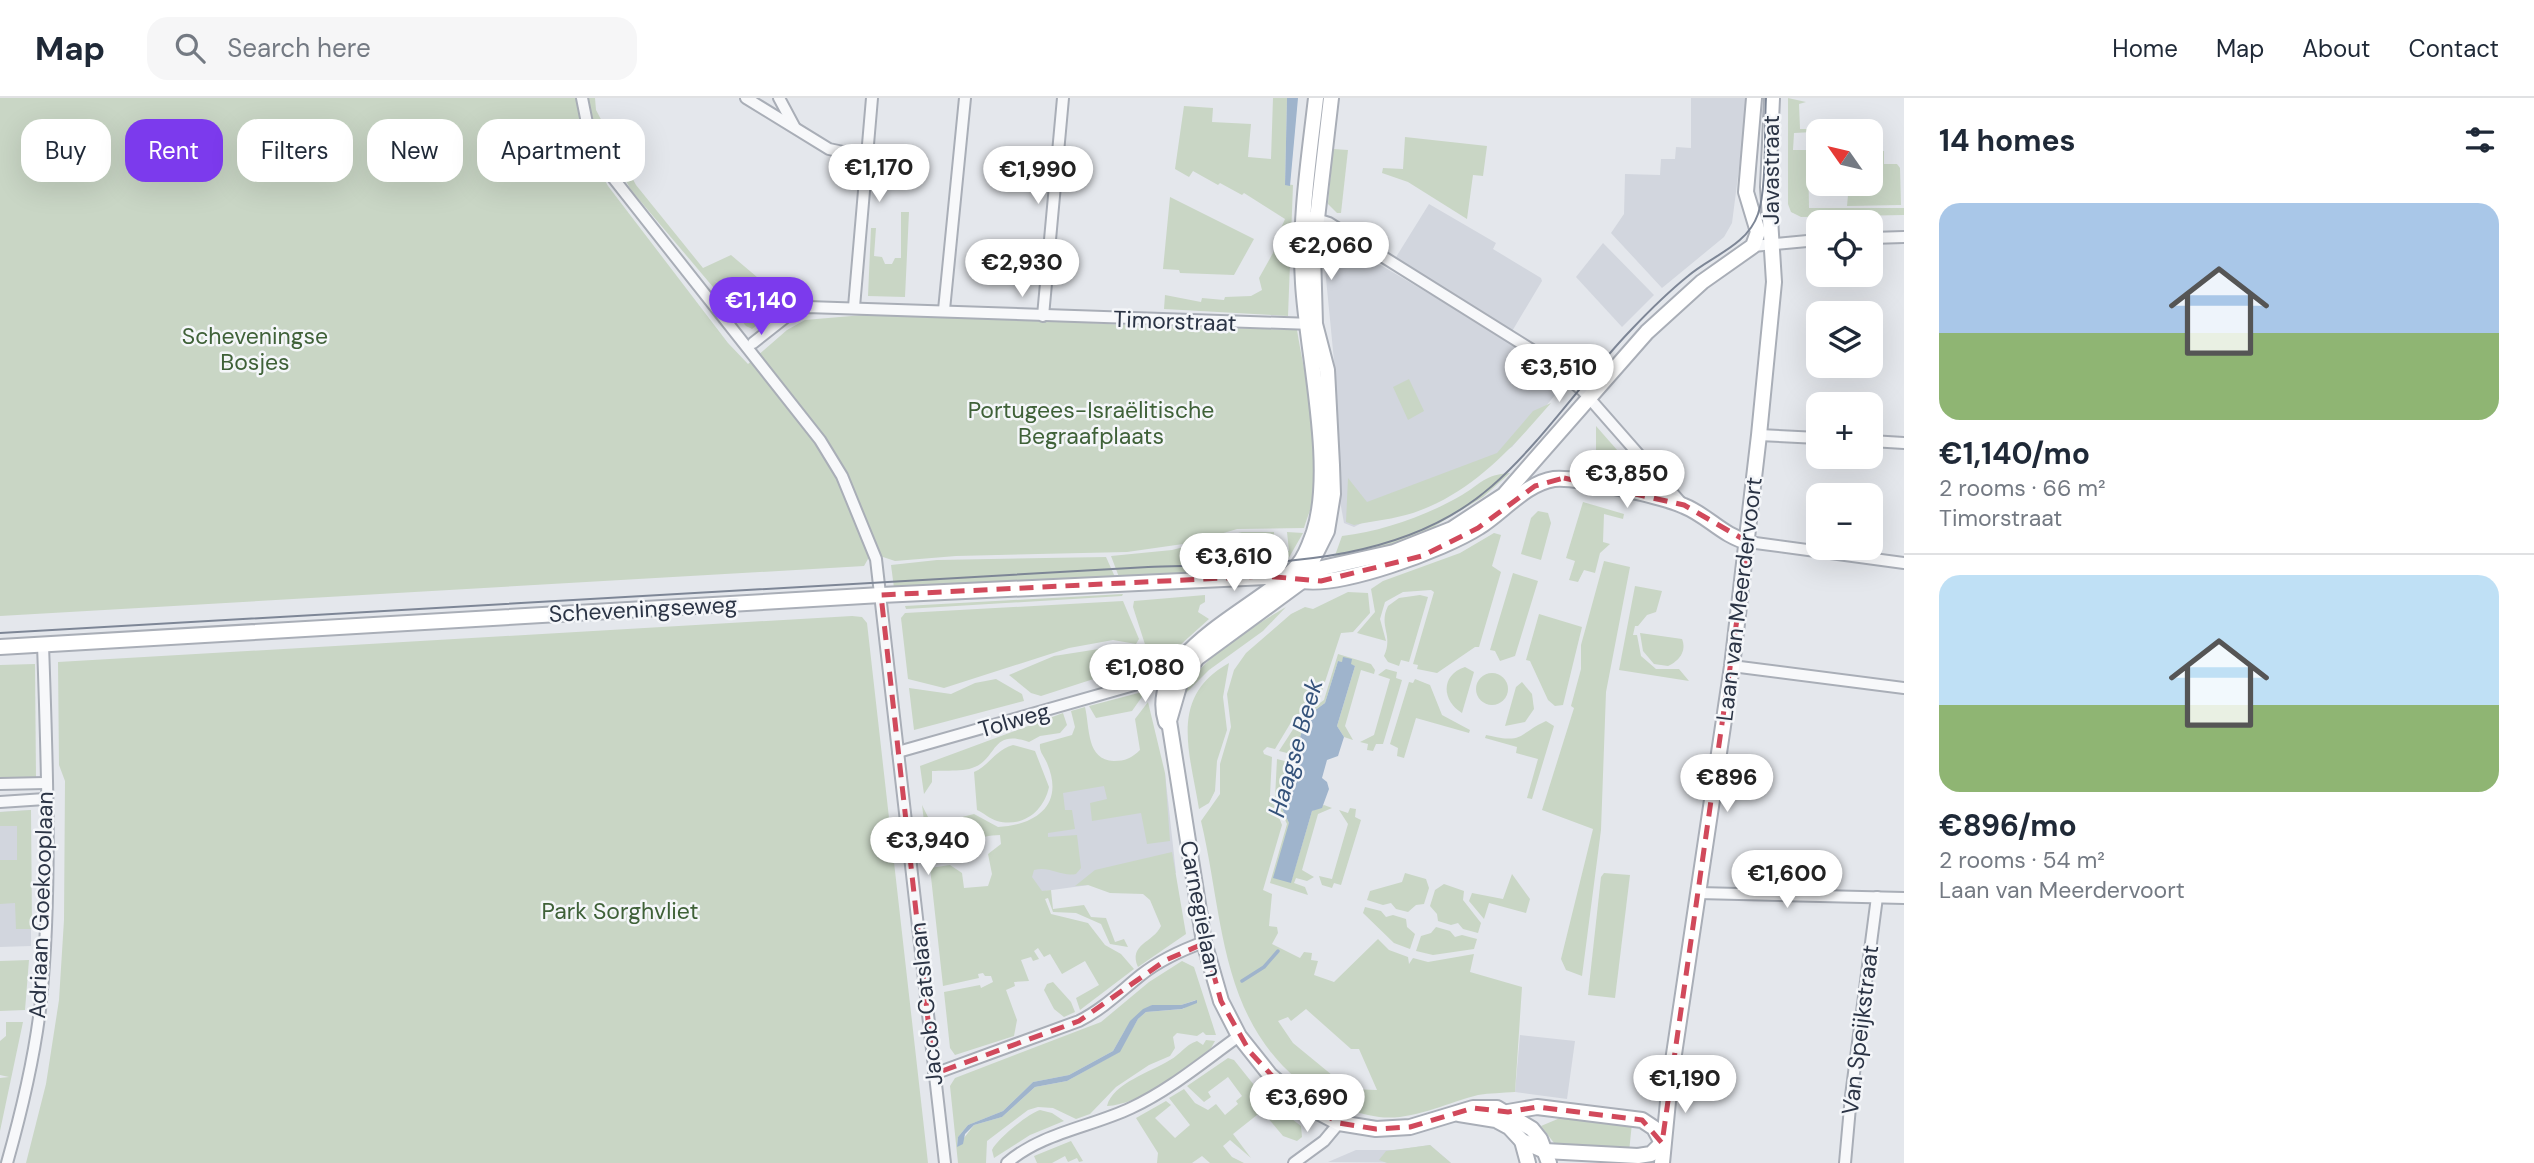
<!DOCTYPE html>
<meta charset="utf-8">
<style>
body{margin:0;font-family:"DM Sans",sans-serif;background:#f6f6f7;color:#1f2937;height:100vh;display:flex;flex-direction:column;font-size:26px;white-space:nowrap}
*{box-sizing:border-box;margin:0}
p{font-size:23px;color:#747a83}
.icon{flex:none;width:38px;height:38px;fill:none;stroke:currentColor;stroke-width:2;stroke-linecap:round;stroke-linejoin:round}
.map{position:relative;flex:1;overflow:hidden}
.details{display:flex;flex-direction:column;background:#fff;width:630px}
.details>*{flex:none}
.guide{position:absolute;left:21px;top:21px;width:665px;height:63px;display:flex;gap:14px}
.needle{width:46px;rotate:304deg}
.tools{position:absolute;left:1806px;top:21px;display:grid;gap:14px}
.tools a{display:grid;place-items:center;width:77px;height:77px;border-radius:14px;background:#fff;box-shadow:0 7px 28px #0002;font-size:35px}
.price{position:absolute;translate:-50% -60px;padding:0 16px;border-radius:24px;background:#fff;color:#222;font-size:23px;line-height:46px;filter:drop-shadow(0 2px 4px #0008)}
.price::after{content:'';position:absolute;left:50%;top:42px;width:21px;height:16px;margin-left:-10px;background:inherit;clip-path:polygon(0 0,100% 0,50% 100%)}
.price.active{background:#7c3aed;color:#fff}
ul{padding:0;list-style:none}
li{display:grid;align-content:center;gap:14px;height:371px;padding:0 35px}
li+li{border-top:2px solid #e0e1e3}
li span{display:grid;place-items:center;height:217px;border-radius:21px;color:#555}
li>.icon{margin-inline-start:auto}
span .icon{width:126px;height:126px;fill:#fffc;stroke-width:1}
li b{font-size:30px}
h2{display:flex;justify-content:space-between;align-items:center;height:84px;padding:0 35px;font-size:30px}
.pill{padding:0 24px;border-radius:21px;background:#fff;box-shadow:0 7px 28px #0002;font-size:24px;line-height:63px}
.pill.active{background:#7c3aed;color:#fff}
header{display:flex;align-items:center;gap:42px;box-sizing:border-box;height:98px;padding:0 35px;background:#fff;border-bottom:2px solid #e0e1e3}
header strong{font-size:33px}
nav{display:flex;gap:38px;margin-inline-start:auto;font-size:24px}
.search{width:490px;height:63px;background:#f6f6f7;display:flex;align-items:center;gap:18px;box-sizing:border-box;padding:0 24px;border-radius:21px;color:#747a83;font-size:26px}
main{display:flex;flex:1;min-height:0}
.map>svg:first-child{display:block}
.built{fill:#d2d6de}
.green{fill:#c9d6c5;fill-rule:evenodd}
.water{fill:#9fb4cc}
.lines{fill:none;stroke-linecap:round;stroke-linejoin:round}
.stream{stroke:#9fb4cc;stroke-width:3.5}
.street-casing{stroke:#a9aeb7;stroke-width:14}
.secondary-casing{stroke:#a9aeb7;stroke-width:18}
.street{stroke:#f7f8fa;stroke-width:10}
.secondary{stroke:#fff;stroke-width:14}
.tram{stroke:#7d8696;stroke-width:2}
.marked{fill:none;stroke:#d1495b;stroke-width:5;stroke-dasharray:14 9;stroke-linejoin:round}
.labels{text-anchor:middle;dominant-baseline:central;stroke-width:5;stroke-linejoin:round;paint-order:stroke}
.street-label{font-size:23px;fill:#2b3445;stroke:#f4f6f9}
.park-label{font-size:23px;fill:#3f6138;stroke:#f4f6f9}
.water-label{font-size:24px;font-style:italic;fill:#34527a;stroke:#f4f6f9}
</style>
<header>
<strong>Map</strong>
<div class="search"><svg class="icon" aria-label="search" viewBox="0 0 24 24"><circle cx="10" cy="10" r="6"/><path d="M15 15l6 6"/></svg>Search here</div>
<nav><a>Home</a><a>Map</a><a>About</a><a>Contact</a></nav>
</header>
<main>
<div class="map">
<svg width="1904" height="1065" viewBox="0 0 1904 1065">
<rect width="100%" height="100%" fill="#e4e7ec"/>
<g class="built">
<path d="M1691,0H1748L1732,125L1724,139L1662,190L1611,135L1624,116L1625,76L1660,77L1661,61H1675L1676,49L1691,50Z"/>
<path d="M1429,106L1496,145L1493,151L1541,180L1542,183L1511,235L1393,164Z"/>
<path d="M1340,143L1538,260L1565,285L1512,349L1354,429L1344,425L1340,403L1335,273L1325,170L1326,149Z"/>
<path d="M1603,145L1654,197L1622,229L1576,179Z"/>
<path d="M1165,675L1176,775L1023,796L1014,735L1064,727L1058,694Z"/>
<path d="M31,712V848L0,849V714Z"/>
<path d="M1520,937L1575,943L1567,1001L1515,994Z"/>
<path d="M1430,1047L1451,1065L1328,1064L1356,1052H1395Z"/>
</g>
<g class="green">
<path d="M0,0H595L596,12L636,87L703,170L731,157L789,206L773,214L713,182L769,218L752,231L746,228L631,92L598,33L601,75L608,88L728,245L748,266L787,232L805,222L898,214L1143,228L1297,232C1305,282 1321,338 1317,388C1315,402 1308,416 1304,430L1237,431L1190,445L1127,454L956,458L895,463L877,457L868,461L864,468L0,518Z"/>
<path d="M1273,0H1287L1285,86L1293,87L1288,218L1164,211L1165,197L1201,204L1202,200L1224,202L1225,199L1251,198L1262,192L1259,180L1278,146L1275,144L1285,121L1244,95L1242,97L1220,85L1218,87L1193,73L1189,79L1175,71L1184,8L1213,10L1212,24L1251,26L1248,59L1271,61Z"/>
<path d="M1788,0L1806,4L1799,6L1800,31H1833V33L1794,35L1793,52H1808L1809,110H1904V117L1801,119L1791,114L1788,106Z"/>
<path d="M1405,39L1487,48L1483,78L1473,77L1467,121L1408,84L1382,75L1383,70L1403,71Z"/>
<path d="M1333,51L1348,52L1341,115H1337L1328,106Z"/>
<path d="M1871,53H1884V66H1897L1900,70L1901,107L1847,108L1849,86H1871Z"/>
<path d="M1170,99L1254,141L1234,177L1180,175L1179,172L1163,171Z"/>
<path d="M901,114H909L905,199L868,198L871,130H876L874,158L882,159L885,166H892L895,160H901Z"/>
<path d="M1409,281L1424,313L1408,322L1393,289Z"/>
<path d="M1551,305C1511,351 1472,395 1413,415C1394,421 1373,423 1354,427L1346,424L1348,380L1367,404L1497,355L1533,313Z"/>
<path d="M1596,328L1646,385V389L1643,390L1596,379Z"/>
<path d="M1510,375L1483,399L1435,428L1437,432L1398,447L1333,463L1342,438C1383,433 1426,418 1462,397C1482,385 1484,377 1510,375Z"/>
<path d="M1583,404L1624,416L1623,421L1604,416L1603,444L1610,446L1600,455L1595,475L1584,472L1578,484L1569,482L1575,463L1566,460Z"/>
<path d="M1538,413L1548,415L1551,425L1541,462L1521,456L1531,420Z"/>
<path d="M1242,434H1274L1275,451H1271V454L1289,453L1287,434L1303,435L1287,463L1265,471L1119,479L1111,458L1172,452Z"/>
<path d="M1494,435L1501,437L1492,468L1501,474L1479,549H1475L1437,575L1417,571L1418,567L1413,566L1434,494L1431,492L1403,494L1385,504L1380,521L1386,543L1357,535L1375,514L1371,491L1383,483L1460,455Z"/>
<path d="M1106,459L1115,479L894,490L891,467L937,462Z"/>
<path d="M1604,463L1630,469L1606,594L1601,732L1582,878L1566,872L1561,861L1593,731L1542,712L1574,610L1571,608L1581,571V547Z"/>
<path d="M1513,475L1538,483L1515,558L1500,563L1495,553L1490,552Z"/>
<path d="M1635,488L1662,493L1656,514L1647,517L1638,528H1635L1633,537H1637L1641,558L1656,571H1679L1689,583L1619,572Z"/>
<path d="M1348,494L1368,495L1370,515L1353,534L1341,535L1320,599L1293,621L1275,651L1267,649L1263,653L1264,656L1272,659L1270,697L1282,727L1263,792L1272,796L1269,828L1277,829L1278,835L1272,846L1300,860L1304,854L1312,855L1311,862L1318,863L1314,877L1334,884L1378,841L1389,852L1408,859L1409,866L1413,860L1428,864L1474,856L1470,874L1522,889L1515,994C1502,995 1490,995 1478,997C1446,1005 1412,1023 1379,1019C1349,1015 1321,1001 1298,982C1219,916 1223,815 1201,723L1220,696V666L1231,629L1227,596L1234,572L1246,555L1291,516L1305,509L1313,511ZM1306,911L1351,951H1359L1377,992L1349,991L1293,945L1278,923L1288,919L1291,923Z"/>
<path d="M1123,496L1122,498L906,511L905,508Z"/>
<path d="M1205,497V504L1200,507L1198,514L1209,521L1179,548L1150,562L1133,509L1134,503Z"/>
<path d="M1420,497L1428,499L1409,564L1401,562L1399,568L1388,564L1384,558C1394,537 1378,528 1388,508L1399,500Z"/>
<path d="M1123,503L1139,541L1136,546L1113,542L1069,550L944,590L908,581L901,520L905,515Z"/>
<path d="M1286,509L1263,533L1209,572L1184,597C1202,555 1250,531 1286,509Z"/>
<path d="M1539,516L1582,529L1563,607L1555,608L1548,602L1530,563L1526,562Z"/>
<path d="M852,518L862,519L867,525L928,1065H26L46,986L59,902L64,822L65,683L59,667L58,564Z"/>
<path d="M1640,535L1682,541C1687,553 1679,563 1668,568L1654,566L1643,553Z"/>
<path d="M1118,548L1138,553L1143,558V565L1041,598L1031,595L1009,577L1054,558Z"/>
<path d="M1338,556L1371,566L1375,572L1374,576L1361,572L1345,628L1353,642L1344,639L1337,628L1355,568L1338,563L1325,605L1306,619L1295,657L1279,653L1301,619L1324,602Z"/>
<path d="M1229,565L1223,599L1227,632L1217,663L1215,693L1209,705L1199,711C1190,654 1168,599 1229,565Z"/>
<path d="M35,566L36,679L0,682V567Z"/>
<path d="M1465,569L1474,574L1462,615C1442,603 1440,577 1465,569Z"/>
<path d="M1386,571L1397,574L1396,580L1402,582L1383,646H1376L1373,653L1367,652L1368,646L1360,644L1374,637L1390,581L1378,577Z"/>
<circle cx="1492" cy="591" r="16"/>
<path d="M996,581L1022,596L1024,603L914,632L909,590L951,596L975,585Z"/>
<path d="M1415,581L1430,587L1442,617L1470,632L1469,635L1416,620L1404,660L1397,658L1398,650L1390,646L1409,584L1413,585Z"/>
<path d="M1522,584L1532,596L1534,611L1525,624L1505,628L1516,589Z"/>
<path d="M1146,593L1132,613L1096,620L1089,608Z"/>
<path d="M1148,604L1165,675L1170,743L1147,746L1141,715L1092,723L1090,705L1107,701L1104,688L1063,695L1065,712H1072L1075,731L1048,735V739L1077,737L1081,770L1076,776C1061,779 1050,768 1034,772L1032,779L1042,793L1051,792L1053,811L1084,807L1091,819L1106,820L1115,844L1124,841L1128,849L1110,846L1101,826L1076,815L1053,814L1048,800L1045,801L1051,816L1088,825L1105,847L1121,856L1134,871L1080,912L1076,900L1099,887L1085,863L1062,876L1050,856L1044,859L1038,850L1034,853L1039,861L1033,863L1031,859L1021,862L1029,883L1014,884L1015,888L1006,892L1017,922L1014,938L955,957L950,950L944,894L980,887L981,890L993,884L991,878H985L983,875L978,876L979,880L943,888L930,770L950,767L962,775L964,790L988,788L992,776L988,756L1001,746L1000,737C979,738 961,743 947,761L929,764L922,707L928,719L946,723L974,716L998,729C1036,727 1065,707 1047,665C1044,658 1039,654 1040,646L1072,637L1075,629L1071,613L1085,609C1090,630 1086,662 1114,663C1125,663 1132,660 1140,652L1135,621Z"/>
<path d="M1063,615L1067,627L1060,635L1040,638L1029,644C990,630 998,662 972,670C961,674 944,672 932,673V684L924,696L920,668Z"/>
<path d="M1546,623L1554,628L1532,701L1527,700L1538,661L1516,655L1517,649L1485,640L1486,637C1525,646 1516,637 1546,623Z"/>
<path d="M1013,647L1035,653L1049,689C1044,713 1023,730 997,723C990,721 984,715 977,712L974,674C990,667 995,652 1013,647Z"/>
<path d="M1277,661L1292,665L1280,706L1289,725L1291,784L1312,713L1324,707L1332,710L1318,716L1302,772L1314,779L1307,783L1296,780L1294,785L1305,789L1308,797L1270,785L1287,726L1275,700Z"/>
<path d="M1350,710L1356,711L1355,719L1361,722L1341,787L1334,785L1332,790L1322,787L1319,778L1332,781L1348,726L1339,712L1348,715Z"/>
<path d="M31,712L32,831H16L15,805L0,806V762H17V728H0V714Z"/>
<path d="M1172,754L1186,836L1138,869C1128,846 1153,845 1161,828L1150,802L1143,796L1110,795L1088,787L1075,788L1095,772Z"/>
<path d="M1405,775L1426,781L1429,790L1424,806L1416,807L1408,814L1396,811L1391,805L1383,807L1367,802L1370,793L1402,784Z"/>
<path d="M1604,775L1630,777L1615,900L1588,897L1601,779Z"/>
<path d="M1512,776L1530,801L1526,815L1489,805L1484,821L1469,803L1472,795L1503,801Z"/>
<path d="M1444,786L1464,793L1463,802L1481,825L1478,835L1463,831L1458,825L1451,827L1438,823L1437,816L1430,808L1435,792Z"/>
<path d="M1365,809L1381,813L1386,819L1393,817L1406,821L1407,829L1415,836L1410,851L1394,845L1363,815Z"/>
<path d="M1436,829L1450,833L1455,839L1462,837L1477,841L1474,851L1433,857L1416,853L1421,838L1431,835Z"/>
<path d="M29,862L25,912L0,913V863Z"/>
<path d="M1182,863L1194,869L1216,937H1206L1203,934L1197,938L1177,935L1173,939L1175,950L1170,958L1149,967L1116,989L1090,1016L1076,1021L1053,1010L1038,1009L1028,1012L987,1043L986,1065H958L950,988L955,980L1101,924L1149,884ZM1196,902L1183,911L1146,914L1138,921L1119,954L1067,983L1035,989L1002,1019L974,1027L957,1049L958,1039L968,1027L1003,1013L1033,984L1069,977L1113,953L1125,932L1152,907H1181Z"/>
<path d="M1053,884L1071,904L1075,914L1064,919L1054,911L1044,892L1047,886Z"/>
<path d="M6,924H23L0,1033V980L9,979L0,977V943L6,938Z"/>
<path d="M1206,942L1215,943L1211,950C1187,972 1139,1007 1107,1008C1113,985 1151,974 1170,962C1181,956 1185,947 1197,943L1203,947Z"/>
<path d="M1228,960L1234,962L1262,997L1251,1005L1254,1010L1266,1001L1301,1028L1302,1039L1297,1043L1283,1038L1262,1013L1233,1036L1251,1060L1230,1042L1223,1048L1232,1059L1244,1065H1210L1202,1058L1192,1065H1157L1158,1055L1136,1020L1166,1003L1171,1007L1155,1020L1175,1040L1190,1027L1169,1000L1184,991L1195,1005L1208,1012L1216,1006L1225,1017L1238,1006L1236,1003L1242,998L1228,979L1208,994L1211,999L1204,1004L1187,988Z"/>
<path d="M1040,1012L1052,1015L1064,1023L1030,1037L994,1060L992,1052C997,1041 1029,1015 1040,1012Z"/>
<path d="M1560,1020L1632,1025L1629,1054L1554,1045L1541,1028Z"/>
<path d="M1071,1043L1083,1063L1079,1064L1077,1060L1068,1064L1065,1058L1052,1065H1037L1034,1058Z"/>
<path d="M1430,1047L1451,1065H1387L1379,1062L1386,1053Z"/>
</g>
<g class="water">
<path d="M1287,0H1298L1290,88L1285,87Z"/>
<path d="M1343,559L1352,561L1351,566L1355,568L1337,628L1344,639L1338,658L1327,662L1322,680L1327,684L1329,691L1322,710L1312,713L1291,785L1273,780L1289,725L1280,706L1292,666L1289,664L1291,656L1295,657L1306,619L1325,605L1338,563L1342,564Z"/>
<path d="M1197,902V905L1182,911L1146,914L1138,921L1120,954L1067,983L1035,989L1002,1019L974,1027L965,1036L963,1046L957,1049L958,1039L968,1027L1003,1013L1033,984L1069,977L1113,953L1130,923L1143,911L1152,907H1181Z"/>
</g>
<g class="lines">
<path class="stream" d="M1242,883L1264,869L1278,853"/>
<g class="street-casing">
<g id="street">
<path d="M582,0L587,25L614,81L820,342L842,378L876,461L945,1065"/>
<path d="M746,0L829,51L867,59"/>
<path d="M779,0L794,28"/>
<path d="M1310,119L1329,125L1540,257L1583,293L1683,407"/>
<path d="M1871,140L1904,139"/>
<path d="M1753,148L1818,142"/>
<path d="M854,209L872,0"/>
<path d="M944,212L965,0"/>
<path d="M1043,218L1063,0"/>
<path d="M753,245L791,215L807,209L1312,226"/>
<path d="M1759,337L1818,340"/>
<path d="M1871,343L1904,345"/>
<path d="M1748,444L1904,465"/>
<path d="M1732,568L1904,590"/>
<path d="M898,654L1169,577"/>
<path d="M0,686L45,685"/>
<path d="M0,704L45,701"/>
<path d="M1698,795L1904,800"/>
<path d="M934,976L1079,923C1103,911 1121,893 1141,877C1160,862 1182,852 1204,844"/>
<path d="M7,1065C22,1012 35,958 41,903C52,790 47,661 43,547"/>
<path d="M1007,1065C1041,1035 1091,1029 1131,1010C1170,992 1204,963 1239,938"/>
<path d="M1294,1065L1324,1043L1339,1025"/>
<path d="M1845,1065L1851,998L1877,799"/>
</g>
</g>
<g class="secondary-casing">
<g id="secondary">
<path d="M1331,0L1313,155L1315,226L1327,272L1332,367L1333,396L1327,433L1302,483L1197,560L1180,585L1169,623L1204,844L1221,903L1239,938L1270,977L1305,1007L1339,1025L1376,1031L1410,1029L1473,1010H1497L1532,1031L1540,1041L1549,1065"/>
<path d="M1298,482C1336,492 1445,451 1479,429C1502,415 1526,385 1554,381C1574,378 1664,399 1684,408C1707,417 1723,438 1748,444"/>
<path d="M0,549L881,497L1286,478L1394,454L1452,431L1504,397L1647,234L1702,184L1753,148L1758,134L1746,94L1754,0"/>
<path d="M1166,624C1144,552 1261,511 1298,467C1306,458 1310,445 1314,434C1335,369 1307,256 1303,185C1299,124 1309,61 1316,0"/>
<path d="M1508,1014L1537,1009L1642,1022L1654,1030L1662,1045"/>
<path d="M1459,1016L1496,1022L1509,1029L1522,1043L1545,1053L1638,1058L1651,1056L1662,1045"/>
<path d="M1522,1043L1528,1065"/>
<path d="M1662,1065L1670,983L1732,568L1759,337L1774,184L1768,89L1772,0"/>
</g>
</g>
<use href="#street" class="street"/>
<use href="#secondary" class="secondary"/>
<path class="tram" d="M0,535L1148,469C1264,465 1399,470 1492,388C1544,342 1583,282 1630,233C1648,214 1667,195 1688,178C1711,158 1747,148 1758,116C1767,91 1764,30 1766,0"/>
</g>
<path class="marked" d="M1564,380L1684,407L1748,444L1662,1045L1642,1022L1537,1009L1508,1014L1473,1010L1410,1029L1376,1031L1339,1025L1288,995L1250,954L1221,903L1205,845L1166,862L1079,923L934,976L881,497L1265,478L1321,483L1422,458L1478,430L1535,388Z"/>
<g class="labels">
<g class="street-label">
<text transform="translate(1771 72) rotate(-90)">Javastraat</text>
<text transform="translate(1175 223) rotate(2)">Timorstraat</text>
<text transform="translate(1739 501) rotate(-83)">Laan van Meerdervoort</text>
<text transform="translate(643 511) rotate(-3)">Scheveningseweg</text>
<text transform="translate(1014 622) rotate(-16)">Tolweg</text>
<text transform="translate(41 807) rotate(-88)">Adriaan Goekooplaan</text>
<text transform="translate(1201 811) rotate(79)">Carnegielaan</text>
<text transform="translate(926 906) rotate(-96)">Jacob Catslaan</text>
<text transform="translate(1860 932) rotate(-83)">Van Speijkstraat</text>
</g>
<g class="park-label">
<text x="255" y="238">Scheveningse<tspan x="255" dy="26">Bosjes</tspan></text>
<text x="1091" y="312">Portugees-Israëlitische<tspan x="1091" dy="26">Begraafplaats</tspan></text>
<text x="620" y="813">Park Sorghvliet</text>
</g>
<g class="water-label">
<text transform="translate(1295 650) rotate(-74)">Haagse Beek</text>
</g>
</g>
</svg>
<div class="tools">
<a><svg class="needle" viewBox="-14 -14 28 28"><path d="M0-13l5 13h-10z" fill="#e53935"/><path d="M0 13l5-13h-10z" fill="#747a83"/></svg></a>
<a><svg class="icon" aria-label="locate" viewBox="0 0 24 24"><circle cx="12" cy="12" r="6"/><path d="M12 2v4M12 18v4M2 12h4M18 12h4"/></svg></a>
<a><svg class="icon" aria-label="layers" viewBox="0 0 24 24"><path d="M12 4l9 5-9 5-9-5zM3 14l9 5 9-5"/></svg></a>
<a>+</a>
<a>−</a>
</div>
<b class="price" style="left:879px;top:106px">€1,170</b>
<b class="price" style="left:1038px;top:108px">€1,990</b>
<b class="price" style="left:1331px;top:184px">€2,060</b>
<b class="price" style="left:1022px;top:201px">€2,930</b>
<b class="price active" style="left:761px;top:239px">€1,140</b>
<b class="price" style="left:1559px;top:306px">€3,510</b>
<b class="price" style="left:1627px;top:412px">€3,850</b>
<b class="price" style="left:1234px;top:495px">€3,610</b>
<b class="price" style="left:1145px;top:606px">€1,080</b>
<b class="price" style="left:1727px;top:716px">€896</b>
<b class="price" style="left:928px;top:779px">€3,940</b>
<b class="price" style="left:1787px;top:812px">€1,600</b>
<b class="price" style="left:1685px;top:1017px">€1,190</b>
<b class="price" style="left:1307px;top:1036px">€3,690</b>
<div class="guide">
<a class="pill">Buy</a>
<a class="pill active">Rent</a>
<a class="pill">Filters</a>
<a class="pill">New</a>
<a class="pill">Apartment</a>
</div>
</div>
<section class="details">
<h2>14 homes<svg class="icon" aria-label="filters" viewBox="0 0 24 24"><path d="M4 7h16M4 17h16"/><circle cx="9" cy="7" r="2"/><circle cx="15" cy="17" r="2"/></svg></h2>
<ul>
<li><span style="background:linear-gradient(#a9c7e8 60%,#8fb573 0)"><svg class="icon" aria-label="home" viewBox="0 0 24 24"><path d="M3 11l9-7 9 7M6 9v11h12V9"/></svg></span><div><b>€1,140/mo</b><p>2 rooms · 66 m²</p><p>Timorstraat</p></div></li>
<li><span style="background:linear-gradient(#bfe0f5 60%,#8fb573 0)"><svg class="icon" aria-label="home" viewBox="0 0 24 24"><path d="M3 11l9-7 9 7M6 9v11h12V9"/></svg></span><div><b>€896/mo</b><p>2 rooms · 54 m²</p><p>Laan van Meerdervoort</p></div></li>
</ul>
</section>
</main>
